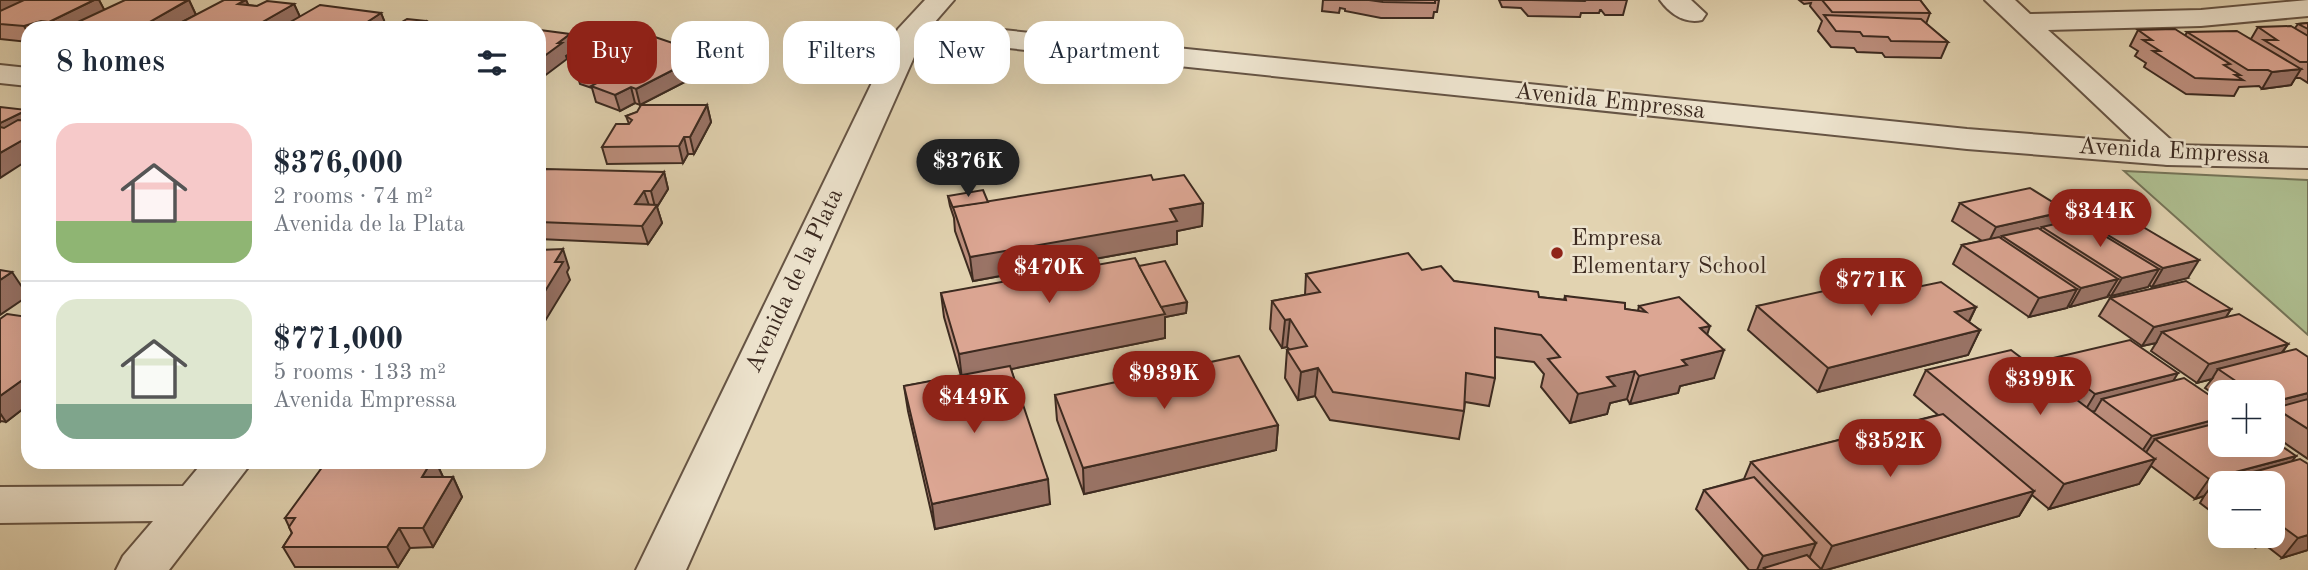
<!DOCTYPE html>
<meta charset="utf-8">
<style>
body{margin:0;font-family:"Old Standard TT",serif;background:#f6f6f7;color:#1f2937;height:100vh;display:flex;flex-direction:column;font-size:26px;white-space:nowrap}
*{box-sizing:border-box;margin:0}
p{font-size:23px;color:#747a83}
.icon{flex:none;width:38px;height:38px;fill:none;stroke:currentColor;stroke-width:2;stroke-linecap:round;stroke-linejoin:round}
.map{position:relative;flex:1;overflow:hidden}
.panel{position:absolute;left:21px;top:21px;width:525px;height:448px;display:flex;flex-direction:column;background:#fff;border-radius:21px;box-shadow:0 7px 28px #0002}
.panel>*{flex:none}
.hud{position:absolute;left:567px;top:21px;width:665px;height:63px;display:flex;gap:14px}
.fabs{position:absolute;left:2208px;top:380px;display:grid;gap:14px}
.fabs a{display:grid;place-items:center;width:77px;height:77px;border-radius:14px;background:#fff;box-shadow:0 7px 28px #0002;font-size:35px}
.price{position:absolute;translate:-50% -60px;padding:0 16px;border-radius:24px;background:#8f2418;color:#fff;font-size:23px;line-height:46px;filter:drop-shadow(0 2px 4px #0008)}
.price::after{content:'';position:absolute;left:50%;top:42px;width:21px;height:16px;margin-left:-10px;background:inherit;clip-path:polygon(0 0,100% 0,50% 100%)}
.price.selected{background:#222;color:#fff}
ul{padding:0;list-style:none}
li{display:flex;align-items:center;gap:21px;height:175px;padding:0 35px}
li+li{border-top:2px solid #e0e1e3}
li span{display:grid;place-items:center;flex:none;width:196px;height:140px;border-radius:21px;color:#555}
li>.icon{margin-inline-start:auto}
span .icon{width:84px;height:84px;fill:#fffc;stroke-width:1}
li b{font-size:30px}
h2{display:flex;justify-content:space-between;align-items:center;height:84px;padding:0 35px;font-size:30px}
.chip{padding:0 24px;border-radius:21px;background:#fff;box-shadow:0 7px 28px #0002;font-size:24px;line-height:63px}
.chip.selected{background:#8f2418;color:#fff}
.map>svg:first-child{display:block}
.green{fill:#aebe90;stroke:#757458;stroke-width:2}
.lines{fill:none;stroke-linecap:round;stroke-linejoin:round}
.minor-casing{stroke:#665444;stroke-width:4}
.tertiary-casing{stroke:#665444;stroke-width:4}
.minor{fill:#ece2cc;fill-rule:evenodd}
.tertiary{fill:#ece2cc;fill-rule:evenodd}
.wall{fill:#bd8f7e;stroke:#3c2a20;stroke-width:2}
.shaded-wall{fill:#9a7467;stroke:#3c2a20;stroke-width:2}
.building{fill:#dca693;stroke:#3c2a20;stroke-width:2}
.poi-dot{fill:#8f2418;stroke:#ece2cc;stroke-width:2.5}
.labels{text-anchor:middle;dominant-baseline:central;stroke-width:5;stroke-linejoin:round;paint-order:stroke}
.street-label{font-size:24px;fill:#3c2a20;stroke:#ece2cc}
.poi-label{font-size:24px;fill:#3c2a20;stroke:#ece2cc;text-anchor:start}
</style>
<div class="map">
<svg width="2308" height="570" viewBox="0 0 2308 570">
<rect width="100%" height="100%" fill="#e2d3b1"/>
<filter id="stains"><feTurbulence type="fractalNoise" baseFrequency=".00286" numOctaves="4"/><feColorMatrix values="0 0 0 0 .2 0 0 0 0 .09 0 0 0 0 .02 0 0 0 .5 -.17"/></filter>
<radialGradient id="worn" r=".72"><stop offset=".6" stop-color="#630" stop-opacity="0"/><stop offset="1" stop-color="#630" stop-opacity=".3"/></radialGradient>
<path class="green" d="M2124,171L2308,180V335Z"/>
<g class="lines">
<g class="minor-casing">
<g id="minor">
<path d="M1660,0H1691L1706,14L1702,20C1685,24 1670,14 1660,0Z"/>
<path d="M1985,0H2015L2030,14L2201,10L2308,0V16L2201,26L2048,30L2180,148L2185,155L2180,162L2168,165L2156,162Z"/>
<path d="M0,65L28,68V86L0,83Z"/>
<path d="M203,462H252L169,570H116L123,556L153,521L0,523V487L183,486Z"/>
</g>
</g>
<g class="tertiary-casing">
<path id="tertiary" d="M925,0H954L934,23L1967,129L2168,145L2308,148V168L2168,165L1967,149L922,39L686,570H636L898,29Z"/>
</g>
<use href="#minor" class="minor"/>
<use href="#tertiary" class="tertiary"/>
</g>
<g class="wall">
<path d="M0,0H99L104,10L189,0L196,15L246,0L248,5L257,6L294,4L300,17L381,13L387,28H183L181,24L175,28H179H28V42L0,39Z"/>
<path d="M1323,0H1439L1437,12H1434L1433,18H1381L1345,11V9L1340,8L1339,13L1322,11Z"/>
<path d="M1499,0H1627L1623,15H1605L1601,10H1600L1599,13H1581L1580,17L1528,16L1521,8L1502,7Z"/>
<path d="M1799,0H1920L1930,13L1926,24L1948,42L1941,58L1885,57L1882,53L1857,52L1854,48L1831,47L1818,31L1822,21L1810,6L1811,3L1804,4Z"/>
<path d="M2308,23V83L2300,78H2295L2291,85L2262,89L2259,86L2239,87L2234,96L2186,94L2144,67L2146,63L2135,56L2138,51L2130,46L2138,30L2185,36L2187,32L2251,39L2258,27L2295,28L2298,24Z"/>
<path d="M602,48L712,68L640,105L635,103L620,111L596,102L592,88L580,84L575,67L604,54Z"/>
<path d="M707,105L711,122L694,154H688L683,163L607,164L602,147L629,124L626,116L637,112Z"/>
<path d="M664,172L668,189L657,207L662,223L648,244L539,239V176Z"/>
<path d="M1153,180L1203,203L1202,226L1177,231V244L973,281L955,231L954,218L950,206L948,196L988,202Z"/>
<path d="M1960,203L2061,223L2080,221L2081,219L2188,278L2152,287L2149,285L2148,287L2111,296L2109,295L2107,297L2070,307L2068,305L2067,308L2029,317L1953,264L1962,245L1982,241L1952,221Z"/>
<path d="M1139,266L1187,302L1186,313L1165,317V338L1011,369L1050,504L935,529L908,411L904,386L961,376L944,317L941,293Z"/>
<path d="M1422,270L1454,281L1539,297L1564,300L1565,296L1625,309L1638,311L1639,306L1707,334L1714,378L1680,386L1678,393L1630,404L1627,399L1610,403L1607,414L1570,423L1541,387L1544,374L1534,362L1495,357V378L1489,406L1465,402L1464,411L1459,439L1330,420L1315,396L1298,400L1285,378L1287,350L1289,349L1287,347L1282,348L1270,329L1272,301L1305,295L1306,274Z"/>
<path d="M1922,286L1976,307L1969,322L1980,330L1968,355L1818,392L1748,330L1757,306Z"/>
<path d="M2110,298L2231,309L2226,317L2288,344L2282,353L2308,357V459L2273,435V392H2221V399L2205,388L2212,379L2197,383L2151,351L2156,343L2142,346L2099,316Z"/>
<path d="M28,317V405L6,422L1,421L0,422V319Z"/>
<path d="M2049,359L2173,381L2221,444L2296,456L2292,461L2308,464V550L2282,558L2264,544L2257,547L2243,536H2273V483H2221V519L2200,503L2204,496L2195,499L2151,466L2139,484L2049,509L2032,495L2019,516L1826,570H1749L1696,509L1704,490L1744,479L1751,462L1938,415L1914,395L1926,370L2041,373Z"/>
<path d="M1055,395L1278,425L1276,450L1084,494L1057,420Z"/>
<path d="M436,462L443,477H453L462,497L433,547L410,548L398,567H295L283,547L292,533L285,518Z"/>
</g>
<g class="shaded-wall">
<path d="M0,0H32L0,14Z"/>
<path d="M94,0H99L106,13L78,28H53L49,22Z"/>
<path d="M189,0L196,15L180,23L181,24L174,28H139Z"/>
<path d="M246,0L253,15L238,4Z"/>
<path d="M294,4L301,19L286,28H252Z"/>
<path d="M381,13L387,28H358Z"/>
<path d="M41,21L45,28H28V33L24,26Z"/>
<path d="M426,21L429,28L419,26Z"/>
<path d="M570,34L575,50L566,56L567,59L539,80V60L558,43Z"/>
<path d="M708,52L712,68L640,105L636,89Z"/>
<path d="M2301,69L2291,85L2262,89L2272,72Z"/>
<path d="M612,70L617,86L603,90L599,76Z"/>
<path d="M631,87L635,103L620,111L615,95Z"/>
<path d="M707,105L711,122L694,154L690,137Z"/>
<path d="M27,110L28,112V131L0,137V123Z"/>
<path d="M28,137V160L0,178V153Z"/>
<path d="M684,137L688,154L683,163L679,146Z"/>
<path d="M664,172L668,189L657,207L662,223L648,244L642,226L655,207L651,191Z"/>
<path d="M644,191L650,208L635,204Z"/>
<path d="M1203,203L1202,226L1177,231V244L973,281L970,257L1170,209Z"/>
<path d="M2067,211L2057,229L2042,227L2038,233L2002,236L1999,242L1987,245L1996,227Z"/>
<path d="M563,249L569,268L567,272L570,280L542,326L539,317V301L555,262Z"/>
<path d="M2199,260L2188,278L2152,287L2163,268Z"/>
<path d="M2159,269L2148,287L2111,296L2122,278Z"/>
<path d="M12,272L28,296L0,315V280Z"/>
<path d="M2118,279L2107,297L2070,307L2081,288Z"/>
<path d="M2077,289L2067,308L2029,317L2039,298Z"/>
<path d="M1187,302L1186,313L1165,317V338L962,379L959,354L1159,307Z"/>
<path d="M1976,307L1964,331L1955,312Z"/>
<path d="M2231,309L2219,328L2162,332L2156,343L2142,346L2154,327Z"/>
<path d="M1290,319L1287,347L1282,348L1285,320Z"/>
<path d="M1710,326L1701,353L1700,328Z"/>
<path d="M1980,330L1968,355L1818,392L1828,368Z"/>
<path d="M2288,344L2274,363L2218,369L2212,379L2197,383L2209,364Z"/>
<path d="M1724,350L1714,378L1680,386L1678,393L1630,404L1639,376L1682,360Z"/>
<path d="M1318,368L1315,396L1298,400L1301,372Z"/>
<path d="M1635,371L1627,399L1610,403L1607,414L1570,423L1578,394L1607,377Z"/>
<path d="M2178,373L2166,393L2102,399L2095,411L2083,414L2095,394Z"/>
<path d="M28,376V405L6,422L0,413V396Z"/>
<path d="M2308,393V408H2275L2273,410V402Z"/>
<path d="M2221,418V434L2155,439L2145,454L2139,456L2152,436Z"/>
<path d="M1278,425L1276,450L1084,494L1083,468Z"/>
<path d="M2296,456L2281,475L2214,483L2204,496L2195,499L2209,479Z"/>
<path d="M2155,459L2139,484L2049,509L2064,484Z"/>
<path d="M431,462H436L443,477H422Z"/>
<path d="M453,477L462,497L433,547L423,528Z"/>
<path d="M1048,479L1050,504L935,529L932,504Z"/>
<path d="M2034,491L2019,516L1826,570H1821L1832,546Z"/>
<path d="M399,528L410,548L398,567L387,547Z"/>
<path d="M2308,535V550L2282,558L2298,538Z"/>
<path d="M2265,536H2271L2264,544L2257,547Z"/>
<path d="M1816,543L1807,563L1764,568L1763,570H1757L1763,556Z"/>
</g>
<g class="building">
<path d="M24,0H94L49,22L41,21L24,26L0,24V11Z"/>
<path d="M125,0H188L139,28H65Z"/>
<path d="M224,0H245L238,4L257,6L267,1L294,4L252,28H199L204,25L180,23Z"/>
<path d="M1369,0H1435V3L1383,2Z"/>
<path d="M1531,0H1583L1584,1Z"/>
<path d="M1822,0H1920L1930,13L1832,12Z"/>
<path d="M320,5L381,13L358,28H280Z"/>
<path d="M1824,15L1921,19L1948,42L1891,41L1888,37L1863,36L1860,32L1836,31Z"/>
<path d="M407,19L426,21L419,26L437,28H392Z"/>
<path d="M2308,23V29L2298,24Z"/>
<path d="M447,24L476,27L474,28H440Z"/>
<path d="M2291,26L2308,36V62H2300L2264,40H2277L2258,27Z"/>
<path d="M2175,29L2230,64L2224,65L2240,75H2235L2243,80L2195,78L2153,51H2160L2143,40H2152L2138,30Z"/>
<path d="M540,30L570,34L558,43H562L539,60V31Z"/>
<path d="M2237,31L2301,69L2272,72L2268,70H2248L2187,32Z"/>
<path d="M652,36L693,50L697,48L708,52L636,89L631,87L615,95L591,86L618,72L612,70L599,76L575,67L609,51L602,48L626,37Z"/>
<path d="M641,105H707L690,137H684L679,146L602,147L616,124H629L632,120L626,116L637,112Z"/>
<path d="M0,107L27,110L0,123Z"/>
<path d="M18,120L28,121V137L0,153V127L4,128Z"/>
<path d="M546,169L664,172L651,191H644L635,204L657,205L642,226L539,222V176Z"/>
<path d="M1151,175L1153,180L1184,175L1203,203L1170,209L1177,221L970,257L953,207Z"/>
<path d="M2030,188L2067,211L1996,227L1960,203Z"/>
<path d="M983,190L988,202L953,207V208L948,196Z"/>
<path d="M2116,211L2199,260L2163,268L2081,219Z"/>
<path d="M2077,219L2159,269L2122,278L2042,227Z"/>
<path d="M2038,228L2118,279L2081,288L2002,236Z"/>
<path d="M1999,237L2077,289L2039,298L1962,245Z"/>
<path d="M563,249L555,262H563L539,301V250Z"/>
<path d="M1408,253L1422,270L1441,266L1454,281L1538,292L1539,297L1566,300L1565,296L1625,303V309L1646,312L1639,306L1679,297L1710,326L1700,328L1724,350L1682,360L1687,365L1639,376L1635,371L1607,377L1615,386L1578,394L1548,359L1560,357L1541,335L1495,328V378L1466,373L1464,411L1333,392L1318,368L1301,372L1287,350L1307,346L1290,319L1285,320L1272,301L1320,292L1306,274Z"/>
<path d="M1135,258L1165,314L959,354L941,293Z"/>
<path d="M1165,261L1187,302L1161,307L1139,266Z"/>
<path d="M0,270L12,272L0,280Z"/>
<path d="M1905,273L1922,286L1941,282L1976,307L1955,312L1980,330L1828,368L1757,306Z"/>
<path d="M2186,281L2231,309L2154,327L2110,298Z"/>
<path d="M7,314L28,317V376L0,396V319Z"/>
<path d="M2239,314L2288,344L2209,364L2162,332Z"/>
<path d="M2130,340L2178,373L2095,394L2049,359Z"/>
<path d="M2296,349L2308,357V393L2273,402V392H2252L2218,369Z"/>
<path d="M2011,350L2155,459L2064,484L1926,370Z"/>
<path d="M1239,356L1278,425L1083,468L1055,395Z"/>
<path d="M1010,366L1048,479L932,504L904,386Z"/>
<path d="M2184,378L2221,403V418L2152,436L2102,399Z"/>
<path d="M2308,399V429L2275,408Z"/>
<path d="M1943,414L2034,491L1832,546L1751,462Z"/>
<path d="M2221,422V444H2273V440L2296,456L2209,479L2155,439Z"/>
<path d="M2300,459L2308,464V535L2298,538L2279,524L2273,526V483H2221V488L2214,483Z"/>
<path d="M326,462H431L422,477H453L423,528H399L387,547H283L292,533L289,527L295,518H285Z"/>
<path d="M1754,477L1816,543L1763,556L1704,490Z"/>
<path d="M1807,555L1822,570H1766L1764,568Z"/>
</g>
<circle class="poi-dot" cx="1557" cy="253" r="7"/>
<g class="labels">
<g class="street-label">
<text transform="translate(1610 102) rotate(6)">Avenida Empressa</text>
<text transform="translate(2174 152) rotate(3)">Avenida Empressa</text>
<text transform="translate(795 281) rotate(-65)">Avenida de la Plata</text>
</g>
<g class="poi-label">
<text x="1571" y="239">Empresa<tspan x="1571" dy="28">Elementary School</tspan></text>
</g>
</g>
<rect width="100%" height="100%" filter="url(#stains)"/>
<rect width="100%" height="100%" fill="url(#worn)"/>
</svg>
<div class="fabs">
<a>+</a>
<a>−</a>
</div>
<b class="price selected" style="left:968px;top:199px">$376K</b>
<b class="price" style="left:2100px;top:249px">$344K</b>
<b class="price" style="left:1049px;top:305px">$470K</b>
<b class="price" style="left:1871px;top:318px">$771K</b>
<b class="price" style="left:1164px;top:411px">$939K</b>
<b class="price" style="left:2040px;top:417px">$399K</b>
<b class="price" style="left:974px;top:435px">$449K</b>
<b class="price" style="left:1890px;top:479px">$352K</b>
<div class="hud">
<a class="chip selected">Buy</a>
<a class="chip">Rent</a>
<a class="chip">Filters</a>
<a class="chip">New</a>
<a class="chip">Apartment</a>
</div>
<section class="panel">
<h2>8 homes<svg class="icon" aria-label="filters" viewBox="0 0 24 24"><path d="M4 7h16M4 17h16"/><circle cx="9" cy="7" r="2"/><circle cx="15" cy="17" r="2"/></svg></h2>
<ul>
<li><span style="background:linear-gradient(#f6c9c9 70%,#8fb573 0)"><svg class="icon" aria-label="home" viewBox="0 0 24 24"><path d="M3 11l9-7 9 7M6 9v11h12V9"/></svg></span><div><b>$376,000</b><p>2 rooms · 74 m²</p><p>Avenida de la Plata</p></div></li>
<li><span style="background:linear-gradient(#dfe7d0 75%,#7fa58c 0)"><svg class="icon" aria-label="home" viewBox="0 0 24 24"><path d="M3 11l9-7 9 7M6 9v11h12V9"/></svg></span><div><b>$771,000</b><p>5 rooms · 133 m²</p><p>Avenida Empressa</p></div></li>
</ul>
</section>
</div>
